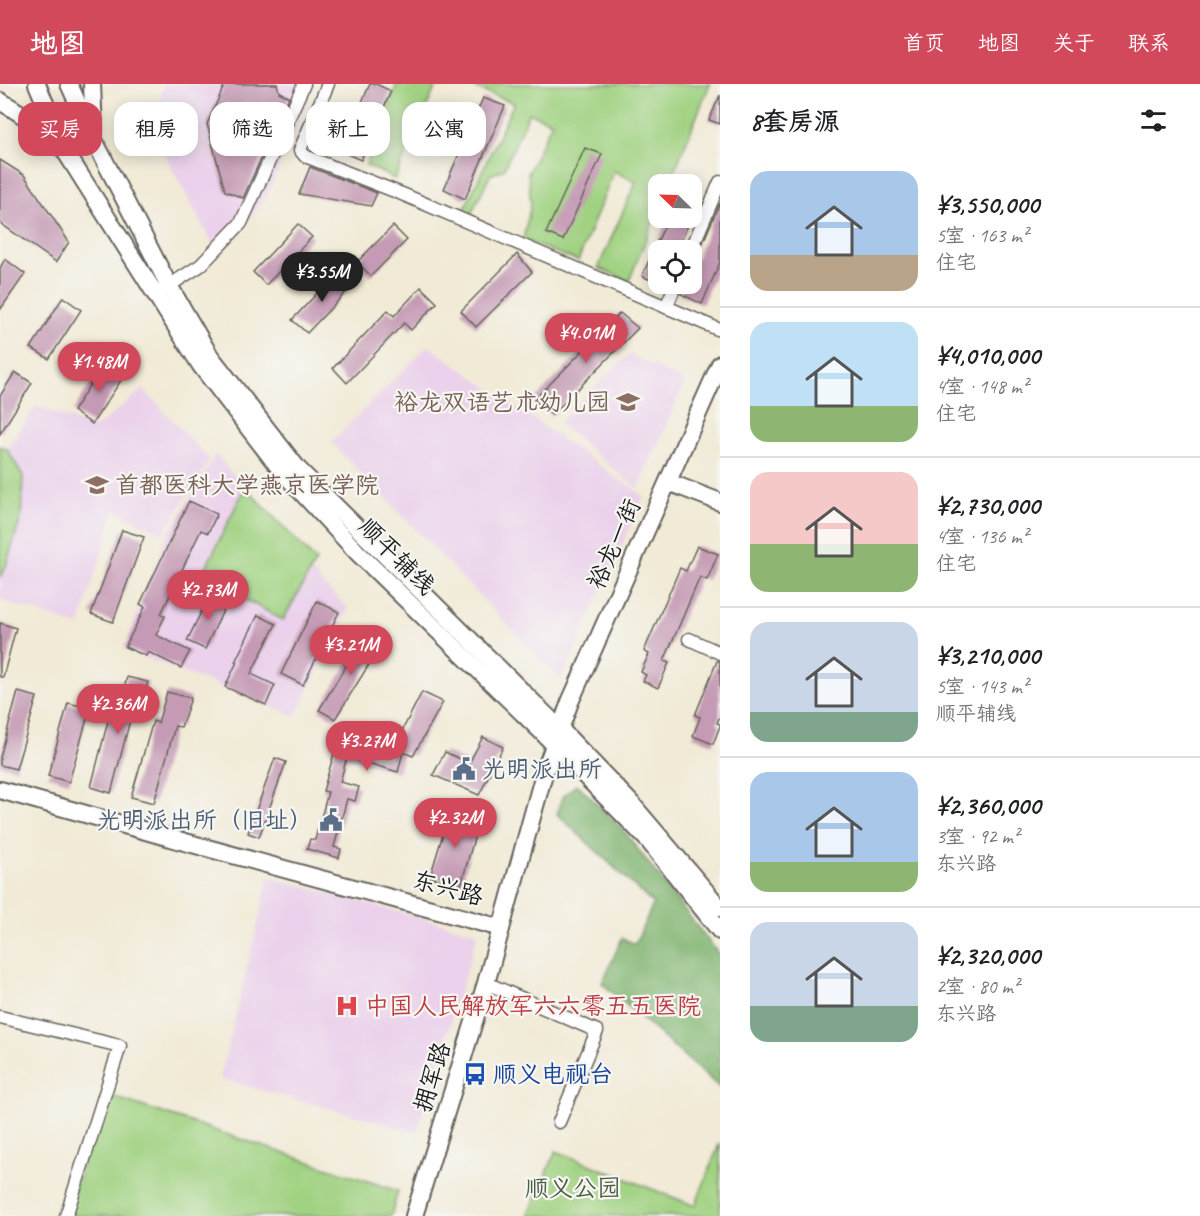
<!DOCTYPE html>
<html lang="zh">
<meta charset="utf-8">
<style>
body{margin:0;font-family:Caveat,"LXGW WenKai TC",sans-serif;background:#f2f2f2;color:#202124;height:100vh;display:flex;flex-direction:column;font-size:22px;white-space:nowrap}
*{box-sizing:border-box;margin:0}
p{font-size:20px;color:#757577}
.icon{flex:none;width:33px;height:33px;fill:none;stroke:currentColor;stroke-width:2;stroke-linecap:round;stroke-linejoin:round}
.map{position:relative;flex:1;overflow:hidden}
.sheet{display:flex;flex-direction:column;background:#fff;width:480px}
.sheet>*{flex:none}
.banner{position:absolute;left:18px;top:18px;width:570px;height:54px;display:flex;gap:12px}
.needle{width:39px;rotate:293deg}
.tools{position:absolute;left:648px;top:90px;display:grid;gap:12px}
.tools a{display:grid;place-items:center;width:54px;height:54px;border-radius:12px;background:#fff;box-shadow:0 3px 15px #0003;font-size:30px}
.price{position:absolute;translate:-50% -51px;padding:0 14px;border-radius:21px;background:#d1495b;color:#fff;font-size:20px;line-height:39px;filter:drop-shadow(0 2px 3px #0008)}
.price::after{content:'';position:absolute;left:50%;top:36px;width:18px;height:14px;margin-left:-9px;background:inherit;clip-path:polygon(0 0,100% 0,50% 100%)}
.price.current{background:#222;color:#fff}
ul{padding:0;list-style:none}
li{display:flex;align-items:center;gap:18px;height:150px;padding:0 30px}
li+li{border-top:2px solid #e0e0e0}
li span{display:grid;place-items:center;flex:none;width:168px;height:120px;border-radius:18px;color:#555}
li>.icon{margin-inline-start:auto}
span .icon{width:72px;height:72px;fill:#fffc;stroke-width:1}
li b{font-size:26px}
h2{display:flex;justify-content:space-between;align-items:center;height:72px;padding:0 30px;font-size:26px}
.tag{padding:0 21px;border-radius:18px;background:#fff;box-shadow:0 3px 15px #0003;font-size:21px;line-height:54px}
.tag.current{background:#d1495b;color:#fff}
header{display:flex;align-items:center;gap:36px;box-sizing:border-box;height:84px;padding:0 30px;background:#d1495b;color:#fff}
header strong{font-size:28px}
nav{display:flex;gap:33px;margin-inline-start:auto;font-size:21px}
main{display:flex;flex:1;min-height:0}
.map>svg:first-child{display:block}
.built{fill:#ebd1eb}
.green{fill:#a1d282;stroke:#5e774f;stroke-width:1.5}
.forest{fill:#80b470;stroke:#4e6846;stroke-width:1.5}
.building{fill:#c49ab4}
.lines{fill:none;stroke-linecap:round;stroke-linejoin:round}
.street-casing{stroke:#67645d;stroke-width:15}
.secondary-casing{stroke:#67645d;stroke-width:20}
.street{stroke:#fff;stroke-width:12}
.secondary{stroke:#fff;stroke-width:16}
.labels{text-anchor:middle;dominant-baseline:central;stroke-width:4.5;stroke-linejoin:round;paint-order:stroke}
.education-label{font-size:24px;fill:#785e54;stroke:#f6f6f2;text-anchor:end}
.street-label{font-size:24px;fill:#1c1c1c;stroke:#f6f6f2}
.service-label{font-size:24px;fill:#4e5e75;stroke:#f6f6f2;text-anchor:start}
.health-label{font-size:24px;fill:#be3a42;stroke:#f6f6f2;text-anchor:start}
.transit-label{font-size:24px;fill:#164399;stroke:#f6f6f2;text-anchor:start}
.park-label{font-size:24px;fill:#4b5c40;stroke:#f6f6f2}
</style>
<header>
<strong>地图</strong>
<nav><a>首页</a><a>地图</a><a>关于</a><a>联系</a></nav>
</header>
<main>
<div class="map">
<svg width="720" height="1132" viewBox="0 0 720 1132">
<rect width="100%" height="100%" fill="#f6f6f2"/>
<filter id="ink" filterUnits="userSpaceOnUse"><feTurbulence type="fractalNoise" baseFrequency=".0167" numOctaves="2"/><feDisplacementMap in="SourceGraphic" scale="12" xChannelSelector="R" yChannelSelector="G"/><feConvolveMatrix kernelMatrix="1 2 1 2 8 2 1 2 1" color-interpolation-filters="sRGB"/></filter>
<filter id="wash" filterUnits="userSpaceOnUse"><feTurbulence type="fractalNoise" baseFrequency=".008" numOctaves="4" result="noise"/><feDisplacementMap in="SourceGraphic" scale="24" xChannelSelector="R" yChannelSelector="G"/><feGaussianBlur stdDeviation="1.35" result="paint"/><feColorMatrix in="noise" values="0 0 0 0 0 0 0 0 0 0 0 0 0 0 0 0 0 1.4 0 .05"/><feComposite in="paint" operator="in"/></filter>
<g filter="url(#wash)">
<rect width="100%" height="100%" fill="#f1ead6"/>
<g class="built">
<path d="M164,0H314L266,114L219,172L152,47Z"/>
<path d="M428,262L644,412L561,596L331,358Z"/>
<path d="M629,270L685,298L638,405L559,339Z"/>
<path d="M143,305L210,376L163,449L115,427L79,542L0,516V362L7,365L36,322L96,344Z"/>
<path d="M216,370L320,497L348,524L296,632L124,565L167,451Z"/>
<path d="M269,793L478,849L417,1048L220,995Z"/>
</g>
<g class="green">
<path d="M397,0H443L441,3L436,2L395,95L366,81Z"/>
<path d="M472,0H710L669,100H658V125L629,197L598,184L636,98L614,87L578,177L523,156L531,120L528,89L552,38L529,29L504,85L490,91L471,130H462L514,19L477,5Z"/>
<path d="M0,362L7,365L23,392L21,433L6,482L0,494Z"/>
<path d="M245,403L316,477L283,536L202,492Z"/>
<path d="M105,1010L398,1107L391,1132H66Z"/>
<path d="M720,1058V1132H528L556,1067L695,1122Z"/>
</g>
<path class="forest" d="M577,700L623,746L720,872V1004L602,899L622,854L635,860L653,820L557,730L563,712Z"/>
<g id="blocks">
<g class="building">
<path d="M225,0H277L279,8L289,13L243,114L225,107L207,40Z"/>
<path d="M370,0H376L391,7L361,76L340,67Z"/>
<path d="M720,11V40L709,36Z"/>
<path d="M483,14L505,22L465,115L444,105Z"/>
<path d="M585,64L602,70L563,156L546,149Z"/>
<path d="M0,76L24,91L69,158L56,178L0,139Z"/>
<path d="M310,83L377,109L371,122L299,110Z"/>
<path d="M720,119V178L702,220L681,210L685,200H692V184Z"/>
<path d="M668,134H691L677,166H658V199L642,192Z"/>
<path d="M298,140L312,153L266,201L253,188Z"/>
<path d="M393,142L407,156L371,192L357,178Z"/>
<path d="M517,170L532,188L476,243L461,227Z"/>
<path d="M5,175L25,190L0,226V184Z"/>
<path d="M337,188L352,202L307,249L292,236Z"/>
<path d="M421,203L437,219L411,246L404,239L347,299L333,284L388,226L394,232Z"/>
<path d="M63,213L81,226L49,275L31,264Z"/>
<path d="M620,229L638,244L552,331L534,316Z"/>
<path d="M105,277L124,292L92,340L73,327Z"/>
<path d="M15,288L32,299L0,350V312Z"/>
<path d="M189,417L217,430L208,449L201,446L161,530L165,532L156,551L190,567L181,584L148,568L146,572L125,563L145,523L140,520Z"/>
<path d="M122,446L144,453L113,538L91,530Z"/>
<path d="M697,462L718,470L707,496L700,493L664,577L669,579L658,604L643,597L646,591L641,588L649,570L644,567L680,484L686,487Z"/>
<path d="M211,508L228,516L205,565L187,557Z"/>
<path d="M317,517L339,528L303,601L281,590Z"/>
<path d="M258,531L276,540L251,590L275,601L266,621L225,603L237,578H235Z"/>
<path d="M0,539L16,544L3,593H0Z"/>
<path d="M366,549L383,558L335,635L319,626Z"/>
<path d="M717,577H720V632L717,639L720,640V642L713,660L693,652L700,633L695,631Z"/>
<path d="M127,593L148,598L140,627L133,625L111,709L91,703L111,625L119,626Z"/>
<path d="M18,608L37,613L16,685L0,681V673Z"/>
<path d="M167,608L191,614L181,643L175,642L154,719L131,713L153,637L158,639Z"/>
<path d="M422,608L443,618L413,672L403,668L398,688L347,673L340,698L359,703L355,717L347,715L334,763L341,765L339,774L307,765L310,755L315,756L328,708L323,707L338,656L351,659L350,663L388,674Z"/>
<path d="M68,619L90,624L69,698L48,692Z"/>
<path d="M483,653L503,663L479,711L433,691L445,668L469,679Z"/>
<path d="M275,674L286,678L259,753L248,749Z"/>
<path d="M449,730L479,737L461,801L430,793Z"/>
</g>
</g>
</g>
<g filter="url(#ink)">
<use href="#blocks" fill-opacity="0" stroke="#67645d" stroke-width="1.5"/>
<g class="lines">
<g class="street-casing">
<g id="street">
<path d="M328,0L300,66L305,72L402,110L720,246"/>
<path d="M691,166L720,98"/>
<path d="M164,205L201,181L241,139L304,0"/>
<path d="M666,223L676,200"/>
<path d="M689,555L720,569"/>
<path d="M486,899L597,947L559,1038"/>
<path d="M0,933L120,962L66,1132"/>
</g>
</g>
<g class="secondary-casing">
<g id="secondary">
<path d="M37,0L65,67L156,211L201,282L280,385L357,468L540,646L648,756L720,847"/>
<path d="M69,0L95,58L167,198L210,272L298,385L560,645L630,718L720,824"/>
<path d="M92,0L94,48"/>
<path d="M0,17C24,31 41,43 60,63"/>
<path d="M668,398L720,418"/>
<path d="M0,706L185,758L501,844"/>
<path d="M414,1132L486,899L545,686L570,618L720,280"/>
</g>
</g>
<use href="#street" class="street"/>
<use href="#secondary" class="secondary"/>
</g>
</g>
<defs>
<g id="school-bare" transform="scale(1.8)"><path d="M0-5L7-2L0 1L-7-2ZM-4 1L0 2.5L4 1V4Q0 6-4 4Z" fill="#8d6e63" stroke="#f6f6f2" stroke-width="2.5" paint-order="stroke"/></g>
<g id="university-bare" transform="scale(1.8)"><path d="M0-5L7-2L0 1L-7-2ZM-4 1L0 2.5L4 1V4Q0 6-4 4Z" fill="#8d6e63" stroke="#f6f6f2" stroke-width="2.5" paint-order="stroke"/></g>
<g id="civic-bare" transform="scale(1.8)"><path d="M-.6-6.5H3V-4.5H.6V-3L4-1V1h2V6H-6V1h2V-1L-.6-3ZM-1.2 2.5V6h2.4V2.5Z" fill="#5c6f8a" stroke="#f6f6f2" stroke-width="2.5" paint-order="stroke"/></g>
<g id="hospital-bare" transform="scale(1.8)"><path d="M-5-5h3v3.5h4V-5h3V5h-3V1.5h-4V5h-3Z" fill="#e0444e" stroke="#f6f6f2" stroke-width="2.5" paint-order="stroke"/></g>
<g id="bus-bare" transform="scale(1.8)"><path d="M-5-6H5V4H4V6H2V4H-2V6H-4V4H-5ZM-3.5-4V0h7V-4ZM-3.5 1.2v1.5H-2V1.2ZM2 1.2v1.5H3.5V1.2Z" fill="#1a4fb4" stroke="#f6f6f2" stroke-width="2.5" paint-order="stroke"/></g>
</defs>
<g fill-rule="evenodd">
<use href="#school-bare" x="628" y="318"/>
<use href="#university-bare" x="97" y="401"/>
<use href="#civic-bare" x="464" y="685"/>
<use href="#civic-bare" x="331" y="736"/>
<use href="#hospital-bare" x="347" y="922"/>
<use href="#bus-bare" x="475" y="990"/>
</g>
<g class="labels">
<g class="education-label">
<text x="610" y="318">裕龙双语艺术幼儿园</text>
<text x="115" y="401" text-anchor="start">首都医科大学燕京医学院</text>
</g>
<g class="street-label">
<text transform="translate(614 460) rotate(-66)">裕龙一街</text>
<text transform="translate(397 472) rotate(45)">顺平辅线</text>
<text transform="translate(448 804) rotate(15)">东兴路</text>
<text transform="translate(432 993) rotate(-73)">拥军路</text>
</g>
<g class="service-label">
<text x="482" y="685">光明派出所</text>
<text x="313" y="736" text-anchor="end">光明派出所（旧址）</text>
</g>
<g class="health-label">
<text x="365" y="922">中国人民解放军六六零五五医院</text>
</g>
<g class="transit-label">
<text x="493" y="990">顺义电视台</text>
</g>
<g class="park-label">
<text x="573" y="1104">顺义公园</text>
</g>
</g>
</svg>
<div class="tools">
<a><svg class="needle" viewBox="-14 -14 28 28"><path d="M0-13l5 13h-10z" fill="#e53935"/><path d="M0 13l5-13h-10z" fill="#757577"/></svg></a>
<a><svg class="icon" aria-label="locate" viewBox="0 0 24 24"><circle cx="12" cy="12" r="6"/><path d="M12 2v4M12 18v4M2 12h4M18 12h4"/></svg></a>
</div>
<b class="price current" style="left:322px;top:219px">¥3.55M</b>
<b class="price" style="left:586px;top:280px">¥4.01M</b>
<b class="price" style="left:99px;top:309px">¥1.48M</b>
<b class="price" style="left:208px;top:537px">¥2.73M</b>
<b class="price" style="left:351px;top:592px">¥3.21M</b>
<b class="price" style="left:118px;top:651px">¥2.36M</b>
<b class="price" style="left:367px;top:688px">¥3.27M</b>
<b class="price" style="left:455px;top:765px">¥2.32M</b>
<div class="banner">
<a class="tag current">买房</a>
<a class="tag">租房</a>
<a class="tag">筛选</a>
<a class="tag">新上</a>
<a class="tag">公寓</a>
</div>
</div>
<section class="sheet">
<h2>8套房源<svg class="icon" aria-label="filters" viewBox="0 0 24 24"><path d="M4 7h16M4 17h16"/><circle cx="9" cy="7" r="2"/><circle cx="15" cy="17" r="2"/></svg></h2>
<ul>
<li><span style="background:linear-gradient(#a9c7e8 70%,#b9a48a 0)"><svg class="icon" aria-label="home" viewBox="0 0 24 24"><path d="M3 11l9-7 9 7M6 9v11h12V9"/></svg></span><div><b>¥3,550,000</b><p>5室 · 163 m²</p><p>住宅</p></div></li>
<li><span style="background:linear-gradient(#bfe0f5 70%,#8fb573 0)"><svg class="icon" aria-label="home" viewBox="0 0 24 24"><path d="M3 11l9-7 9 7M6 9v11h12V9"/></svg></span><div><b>¥4,010,000</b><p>4室 · 148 m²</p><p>住宅</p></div></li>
<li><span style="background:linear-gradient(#f6c9c9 60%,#8fb573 0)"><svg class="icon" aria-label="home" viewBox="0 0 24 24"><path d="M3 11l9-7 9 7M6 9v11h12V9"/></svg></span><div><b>¥2,730,000</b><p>4室 · 136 m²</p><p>住宅</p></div></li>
<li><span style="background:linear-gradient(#c9d6e8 75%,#7fa58c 0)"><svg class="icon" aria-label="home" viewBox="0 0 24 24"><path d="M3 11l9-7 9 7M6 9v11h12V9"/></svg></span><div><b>¥3,210,000</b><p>5室 · 143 m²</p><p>顺平辅线</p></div></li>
<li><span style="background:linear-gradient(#a9c7e8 75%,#8fb573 0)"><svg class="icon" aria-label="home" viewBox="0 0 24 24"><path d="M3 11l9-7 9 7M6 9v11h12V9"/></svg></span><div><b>¥2,360,000</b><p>3室 · 92 m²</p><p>东兴路</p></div></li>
<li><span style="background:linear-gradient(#c9d6e8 70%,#7fa58c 0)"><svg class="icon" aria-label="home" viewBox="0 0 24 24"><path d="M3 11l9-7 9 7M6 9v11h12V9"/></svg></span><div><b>¥2,320,000</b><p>2室 · 80 m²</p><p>东兴路</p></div></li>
</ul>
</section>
</main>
